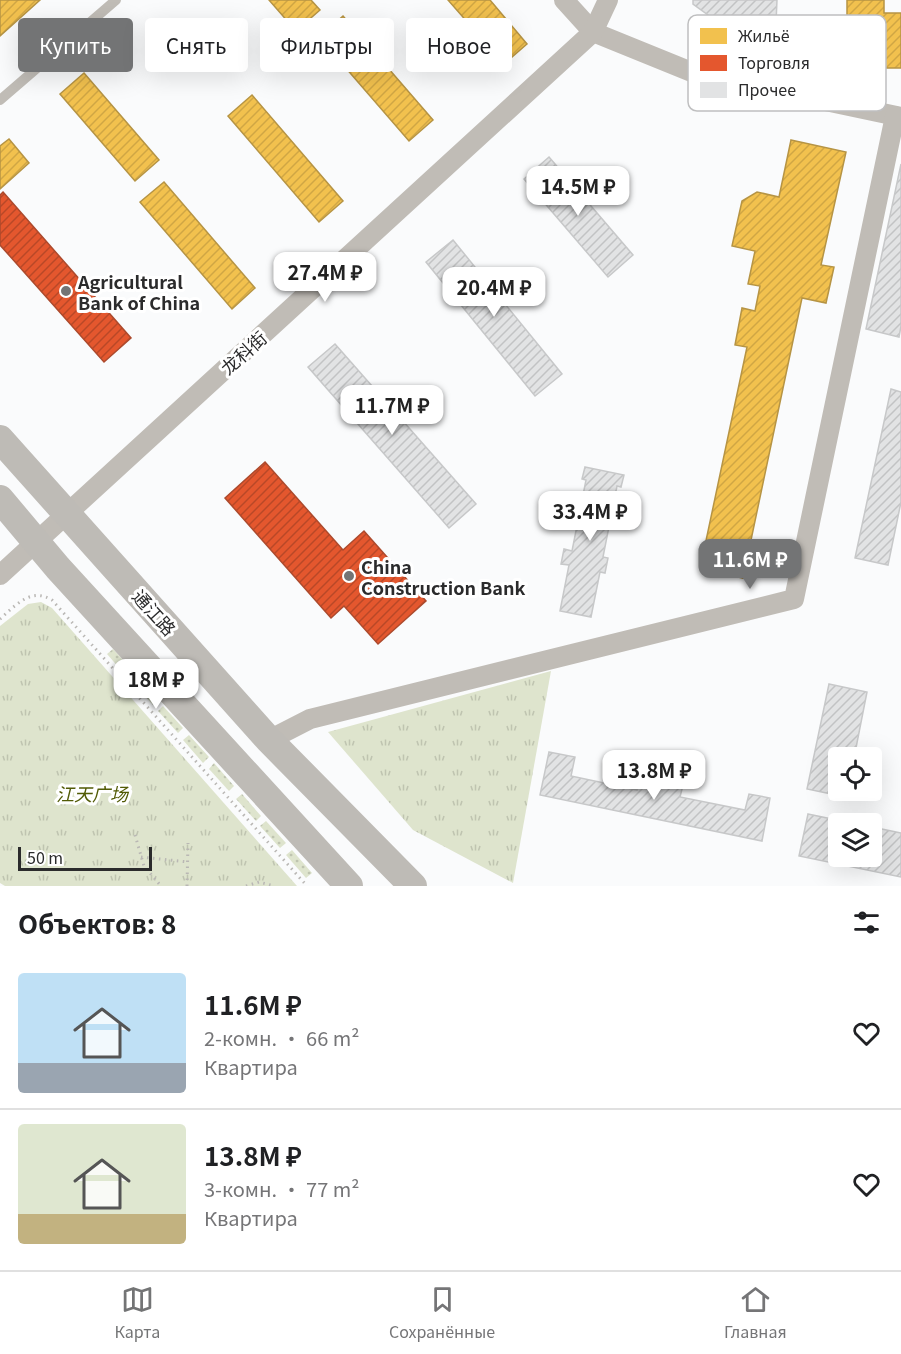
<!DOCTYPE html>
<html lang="ru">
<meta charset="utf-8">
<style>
body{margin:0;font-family:Georgia,"Noto Sans SC",serif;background:#f6f6f6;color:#202124;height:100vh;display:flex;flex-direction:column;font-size:22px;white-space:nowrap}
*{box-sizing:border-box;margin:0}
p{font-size:20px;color:#757577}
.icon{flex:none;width:33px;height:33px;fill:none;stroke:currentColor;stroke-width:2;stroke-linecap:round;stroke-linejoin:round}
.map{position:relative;height:886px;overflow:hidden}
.drawer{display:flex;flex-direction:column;background:#fff;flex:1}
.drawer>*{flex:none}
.banner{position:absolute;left:18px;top:18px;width:600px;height:54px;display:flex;gap:12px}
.buttons{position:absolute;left:828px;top:747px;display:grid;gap:12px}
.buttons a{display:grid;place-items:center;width:54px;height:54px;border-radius:6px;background:#fff;box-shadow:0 6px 24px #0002;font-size:30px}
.scale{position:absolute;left:18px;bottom:15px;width:134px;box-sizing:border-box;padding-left:6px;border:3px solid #2b2b2c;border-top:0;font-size:16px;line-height:21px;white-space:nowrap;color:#2b2b2c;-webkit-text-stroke:4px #fff;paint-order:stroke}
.price{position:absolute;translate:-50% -51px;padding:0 14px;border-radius:12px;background:#fff;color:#222;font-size:20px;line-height:39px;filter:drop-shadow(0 2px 3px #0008)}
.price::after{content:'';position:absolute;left:50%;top:36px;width:18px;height:14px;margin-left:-9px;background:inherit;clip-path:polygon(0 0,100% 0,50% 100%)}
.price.on{background:#737475;color:#fff}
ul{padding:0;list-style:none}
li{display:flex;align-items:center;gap:18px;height:150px;padding:0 18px}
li+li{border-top:2px solid #e0e0e0}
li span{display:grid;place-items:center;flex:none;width:168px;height:120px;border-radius:6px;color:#555}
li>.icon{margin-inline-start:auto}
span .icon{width:72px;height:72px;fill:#fffc;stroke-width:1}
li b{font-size:26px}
h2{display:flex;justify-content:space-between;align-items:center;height:72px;padding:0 18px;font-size:26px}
.chip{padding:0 21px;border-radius:6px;background:#fff;box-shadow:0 6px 24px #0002;font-size:21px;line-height:54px}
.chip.on{background:#737475;color:#fff}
.tabs{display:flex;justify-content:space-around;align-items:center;height:84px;border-top:2px solid #e0e0e0;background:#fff;font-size:16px;color:#757577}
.tabs a{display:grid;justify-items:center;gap:3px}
.tabs .on{color:#737475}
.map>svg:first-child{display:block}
.grass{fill:url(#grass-dots)}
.park{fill:url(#park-tufts)}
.homes{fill:url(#homes-hatch);stroke:#b69444;stroke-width:1.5}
.shops{fill:url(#shops-hatch);stroke:#ac4a2d;stroke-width:1.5}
.building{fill:url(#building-hatch);stroke:#c7c8c9;stroke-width:1.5}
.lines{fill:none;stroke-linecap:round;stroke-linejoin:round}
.path{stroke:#b9b7b4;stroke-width:3;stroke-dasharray:1.5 4.5;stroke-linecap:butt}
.lane{stroke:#c0bcb6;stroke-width:10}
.street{stroke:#c0bcb6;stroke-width:20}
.secondary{stroke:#bebbb6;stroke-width:28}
.poi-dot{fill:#737475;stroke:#fff;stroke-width:2}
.labels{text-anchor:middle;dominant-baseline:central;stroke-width:6;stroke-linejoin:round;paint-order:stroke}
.poi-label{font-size:18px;font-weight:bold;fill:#2b2b2c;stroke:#fff;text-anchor:start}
.street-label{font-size:18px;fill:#2b2b2c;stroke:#fff}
.park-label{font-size:18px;font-style:italic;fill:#525b06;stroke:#fff}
.key{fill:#fff;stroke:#bfbfc0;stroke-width:1.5}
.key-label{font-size:16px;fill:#2b2b2c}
</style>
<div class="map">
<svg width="901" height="886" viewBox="0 0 901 886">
<defs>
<pattern id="grass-dots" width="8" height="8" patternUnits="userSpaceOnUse" patternTransform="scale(1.5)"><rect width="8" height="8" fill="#dee4cd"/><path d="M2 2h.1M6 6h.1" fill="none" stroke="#bfc4b0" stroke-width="1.8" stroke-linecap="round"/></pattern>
<pattern id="park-tufts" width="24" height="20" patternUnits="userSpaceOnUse" patternTransform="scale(1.5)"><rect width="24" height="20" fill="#dee4cd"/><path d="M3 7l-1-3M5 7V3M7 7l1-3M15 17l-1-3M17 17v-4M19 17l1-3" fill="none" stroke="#bfc4b0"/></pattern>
<pattern id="homes-hatch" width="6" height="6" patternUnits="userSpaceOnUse" patternTransform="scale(1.5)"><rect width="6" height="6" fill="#f2c14e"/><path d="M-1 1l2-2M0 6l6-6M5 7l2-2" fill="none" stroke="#d0a644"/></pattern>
<pattern id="shops-hatch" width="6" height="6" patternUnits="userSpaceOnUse" patternTransform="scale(1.5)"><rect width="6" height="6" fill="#e4572e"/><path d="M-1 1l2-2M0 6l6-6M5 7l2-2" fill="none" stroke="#b94827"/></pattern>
<pattern id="building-hatch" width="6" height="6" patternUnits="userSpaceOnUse" patternTransform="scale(1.5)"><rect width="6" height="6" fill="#e2e3e4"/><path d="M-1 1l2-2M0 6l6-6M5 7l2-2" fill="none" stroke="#c2c3c4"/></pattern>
</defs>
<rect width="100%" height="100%" fill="#fafbfc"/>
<g class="grass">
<path d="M113,649L133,671L127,677L107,654Z"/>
<path d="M139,677L159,700L153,705L133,683Z"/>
<path d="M163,706L183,728L178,733L158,711Z"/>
<path d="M189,735L209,757L203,763L183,740Z"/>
<path d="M214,763L234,786L229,791L209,769Z"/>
<path d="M242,794L261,816L256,821L236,799Z"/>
<path d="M266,821L286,843L280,848L260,826Z"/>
<path d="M292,850L312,873L306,878L286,855Z"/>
</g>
<g class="park">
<path d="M41,602L52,608L297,886H5L0,883V626L28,604Z"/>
<path d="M551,671L513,883L413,830L328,732Z"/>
</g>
<g class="homes">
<path d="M0,0H40L0,36Z"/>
<path d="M269,0H311L320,10L296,31Z"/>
<path d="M448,0H490L527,44L504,64Z"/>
<path d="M847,0H884V13H901V68H866V18H847Z"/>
<path d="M343,16L433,120L409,141L319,37Z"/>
<path d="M84,73L159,160L135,181L60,94Z"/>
<path d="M252,95L343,201L319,222L228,116Z"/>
<path d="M9,139L29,163L0,189V146Z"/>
<path d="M791,140L846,152L821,265L834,267L826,303L802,298L743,578L700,569L747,347L735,345L742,308L755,311L760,286L748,284L755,251L732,246L742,201L757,192L779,197Z"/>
<path d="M164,182L255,288L232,309L140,202Z"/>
</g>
<g class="shops">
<path d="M3,192L131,338L104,362L0,245V195Z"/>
<path d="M265,462L343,550L364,531L426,601L378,644L344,606L331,618L225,498Z"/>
</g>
<g class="building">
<path d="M693,0H777L776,23L715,20L693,4Z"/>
<path d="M549,157L633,255L608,277L524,179Z"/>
<path d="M901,164V326L899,337L866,329Z"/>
<path d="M453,240L562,374L535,396L426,262Z"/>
<path d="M335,344L476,504L449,528L308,367Z"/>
<path d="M891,389L901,392V502L888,565L855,558Z"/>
<path d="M585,467L624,475L621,487L617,486L603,557L608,558L605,573L600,572L591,617L560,611L569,565L561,564L564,549L572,551L586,480L582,479Z"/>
<path d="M829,684L867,692L854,758H838V790H847L846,797L807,789Z"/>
<path d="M549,752L575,757L571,776L637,790L640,776L683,785L680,797L745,810L749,794L770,798L762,841L540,795Z"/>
<path d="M808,814L856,824H838V856H872V827L901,833V877L799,856Z"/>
</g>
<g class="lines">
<g class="path">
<path d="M0,619C16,605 31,587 52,600L307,886"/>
<path d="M135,835L144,866L161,886"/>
<path d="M141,857L188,862"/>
<path d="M187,886L188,843"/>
<path d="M246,886L259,882L274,886"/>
</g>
<path class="lane" d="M0,100L116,0"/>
<g class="street">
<path d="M564,0L593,32L694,73L901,117"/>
<path d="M0,575L593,32L608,0"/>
<path d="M269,740L310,719L794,599L895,116"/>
</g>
<g class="secondary">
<path d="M0,439L269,740L413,886"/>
<path d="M0,499L58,568L349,886"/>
</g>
</g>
<g class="poi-dot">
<circle cx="66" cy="291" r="6"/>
<circle cx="349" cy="576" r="6"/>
</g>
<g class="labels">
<g class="poi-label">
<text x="78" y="281">Agricultural<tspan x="78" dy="21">Bank of China</tspan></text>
<text x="361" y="566">China<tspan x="361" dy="21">Construction Bank</tspan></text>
</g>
<g class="street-label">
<text transform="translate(243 352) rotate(-42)">龙科街</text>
<text transform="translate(155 612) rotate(48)">通江路</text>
</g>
<g class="park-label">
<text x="92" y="793">江天广场</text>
</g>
</g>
<rect x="688" y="15" width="198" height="96" rx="9" class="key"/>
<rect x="700" y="28" width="27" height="16" fill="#f2c14e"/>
<rect x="700" y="55" width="27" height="16" fill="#e4572e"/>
<rect x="700" y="82" width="27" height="16" fill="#e2e3e4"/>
<g class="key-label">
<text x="738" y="42">Жильё</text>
<text x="738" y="69">Торговля</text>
<text x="738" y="96">Прочее</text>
</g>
</svg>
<div class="buttons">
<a><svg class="icon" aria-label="locate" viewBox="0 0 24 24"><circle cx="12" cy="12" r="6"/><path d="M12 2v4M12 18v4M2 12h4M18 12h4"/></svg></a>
<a><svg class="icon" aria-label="layers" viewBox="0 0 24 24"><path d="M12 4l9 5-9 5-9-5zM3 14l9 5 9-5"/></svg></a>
</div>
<div class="scale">50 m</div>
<b class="price" style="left:578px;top:217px">14.5M ₽</b>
<b class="price" style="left:325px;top:303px">27.4M ₽</b>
<b class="price" style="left:494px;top:318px">20.4M ₽</b>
<b class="price" style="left:392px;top:436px">11.7M ₽</b>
<b class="price" style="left:590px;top:542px">33.4M ₽</b>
<b class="price on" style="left:750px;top:590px">11.6M ₽</b>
<b class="price" style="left:156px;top:710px">18M ₽</b>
<b class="price" style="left:654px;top:801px">13.8M ₽</b>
<div class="banner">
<a class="chip on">Купить</a>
<a class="chip">Снять</a>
<a class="chip">Фильтры</a>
<a class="chip">Новое</a>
</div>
</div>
<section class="drawer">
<h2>Объектов: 8<svg class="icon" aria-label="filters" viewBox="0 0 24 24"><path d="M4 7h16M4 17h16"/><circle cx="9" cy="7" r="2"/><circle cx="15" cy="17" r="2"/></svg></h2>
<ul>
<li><span style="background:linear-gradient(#bfe0f5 75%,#9aa5b1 0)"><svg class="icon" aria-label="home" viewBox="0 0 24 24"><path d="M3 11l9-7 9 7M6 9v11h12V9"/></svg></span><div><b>11.6M ₽</b><p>2-комн. · 66 m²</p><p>Квартира</p></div><svg class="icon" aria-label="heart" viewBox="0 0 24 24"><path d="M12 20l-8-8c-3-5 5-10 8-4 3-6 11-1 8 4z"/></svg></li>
<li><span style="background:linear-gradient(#dfe7d0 75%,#c2b280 0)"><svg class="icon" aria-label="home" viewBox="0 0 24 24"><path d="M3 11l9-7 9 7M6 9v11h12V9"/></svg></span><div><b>13.8M ₽</b><p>3-комн. · 77 m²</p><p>Квартира</p></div><svg class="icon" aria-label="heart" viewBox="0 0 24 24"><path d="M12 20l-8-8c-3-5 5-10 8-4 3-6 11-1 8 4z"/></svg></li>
</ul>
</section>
<nav class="tabs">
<a class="on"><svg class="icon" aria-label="map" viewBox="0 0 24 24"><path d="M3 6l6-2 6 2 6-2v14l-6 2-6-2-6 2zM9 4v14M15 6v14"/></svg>Карта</a>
<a><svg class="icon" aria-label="saved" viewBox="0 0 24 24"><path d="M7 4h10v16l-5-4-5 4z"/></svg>Сохранённые</a>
<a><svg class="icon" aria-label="home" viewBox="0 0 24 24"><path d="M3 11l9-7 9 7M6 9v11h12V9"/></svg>Главная</a>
</nav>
